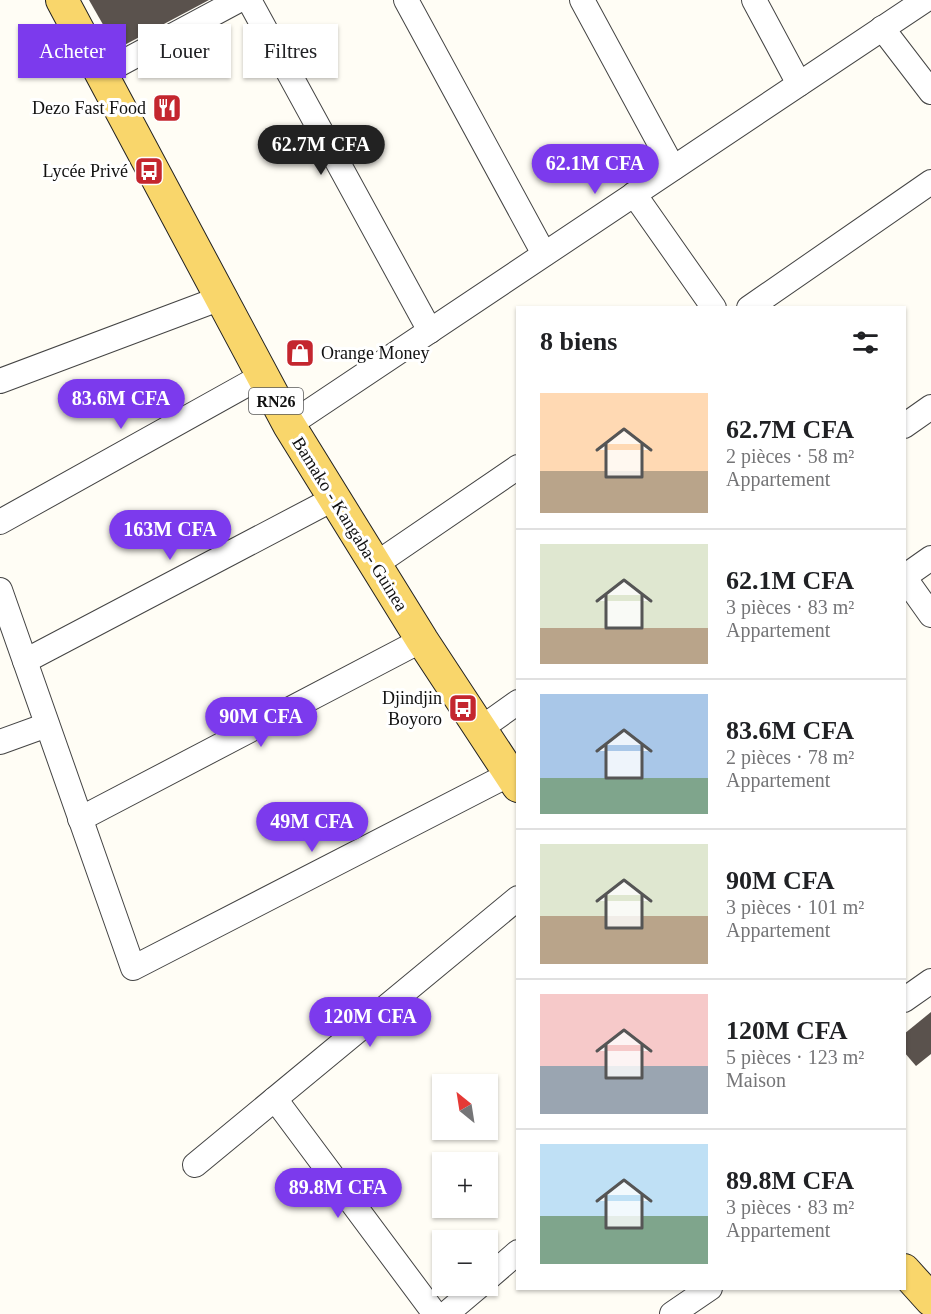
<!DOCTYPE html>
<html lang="fr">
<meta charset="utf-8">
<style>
body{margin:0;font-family:Georgia,serif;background:#f6f6f6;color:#202124;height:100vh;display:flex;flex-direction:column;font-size:22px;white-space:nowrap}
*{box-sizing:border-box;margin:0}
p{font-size:20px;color:#757577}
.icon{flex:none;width:33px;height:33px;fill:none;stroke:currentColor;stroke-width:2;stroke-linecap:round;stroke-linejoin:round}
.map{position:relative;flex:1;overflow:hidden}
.sheet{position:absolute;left:516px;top:306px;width:390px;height:984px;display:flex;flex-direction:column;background:#fff;border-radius:0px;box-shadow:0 2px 4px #0004}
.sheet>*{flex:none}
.guide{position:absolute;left:18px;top:24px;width:408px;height:54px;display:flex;gap:12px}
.needle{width:39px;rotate:330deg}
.buttons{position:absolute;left:432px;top:1074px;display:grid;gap:12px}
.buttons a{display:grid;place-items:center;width:66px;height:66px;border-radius:0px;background:#fff;box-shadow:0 2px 4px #0004;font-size:30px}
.price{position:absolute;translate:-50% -51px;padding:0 14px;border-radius:21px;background:#7c3aed;color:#fff;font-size:20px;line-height:39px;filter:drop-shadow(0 2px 3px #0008)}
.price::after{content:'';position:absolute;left:50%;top:36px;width:18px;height:14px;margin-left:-9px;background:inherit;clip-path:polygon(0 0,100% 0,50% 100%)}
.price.on{background:#222;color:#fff}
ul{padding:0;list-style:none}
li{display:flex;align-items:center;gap:18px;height:150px;padding:0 24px}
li+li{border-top:2px solid #e0e0e0}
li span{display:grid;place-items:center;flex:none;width:168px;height:120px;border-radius:0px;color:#555}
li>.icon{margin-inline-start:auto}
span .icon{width:72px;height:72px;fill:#fffc;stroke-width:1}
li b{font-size:26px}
h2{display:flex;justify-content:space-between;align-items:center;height:72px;padding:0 24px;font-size:26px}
.chip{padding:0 21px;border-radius:0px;background:#fff;box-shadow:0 2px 4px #0004;font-size:21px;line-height:54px}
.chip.on{background:#7c3aed;color:#fff}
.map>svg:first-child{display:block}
.building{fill:#5a524d}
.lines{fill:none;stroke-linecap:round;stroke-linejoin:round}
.minor-casing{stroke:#444;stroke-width:26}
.major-casing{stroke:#222;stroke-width:34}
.minor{stroke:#fff;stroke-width:24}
.major{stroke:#f9d66b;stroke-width:32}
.labels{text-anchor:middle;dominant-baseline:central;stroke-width:6;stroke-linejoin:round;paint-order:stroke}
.shield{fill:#fff;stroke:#585858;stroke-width:1.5}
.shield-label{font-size:16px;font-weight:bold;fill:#111}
.poi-label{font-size:18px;fill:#111;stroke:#fff;text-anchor:end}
.street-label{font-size:18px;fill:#111;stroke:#fff}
</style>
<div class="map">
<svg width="931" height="1314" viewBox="0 0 931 1314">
<rect width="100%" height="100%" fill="#fffdf5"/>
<g class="building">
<path d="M89,0H209L117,49Z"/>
<path d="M931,1012V1054L916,1066L904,1052V1034Z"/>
</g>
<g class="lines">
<g class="minor-casing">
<g id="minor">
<path d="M249,0L430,331"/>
<path d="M406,0L544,254"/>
<path d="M582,0L673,168"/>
<path d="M754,0L799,84"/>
<path d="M882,28L931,92"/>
<path d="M101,74L239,0"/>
<path d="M634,194L714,308"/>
<path d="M749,308L931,182"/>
<path d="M0,381L221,298"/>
<path d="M289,425L925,0"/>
<path d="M904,426L931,407"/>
<path d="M0,522L262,376"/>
<path d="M376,564L518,467"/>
<path d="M904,577L931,615"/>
<path d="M904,577L931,558"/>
<path d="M0,590L133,968L510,774"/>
<path d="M25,661L335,498"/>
<path d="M480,729L518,702"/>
<path d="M0,742L47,725"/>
<path d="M80,819L422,640"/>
<path d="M904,1000L931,981"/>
<path d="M275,1099L435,1314"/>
<path d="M195,1165L518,898"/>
<path d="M488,1278L518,1252"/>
<path d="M446,1314L479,1286"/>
<path d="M672,1314L710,1288"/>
</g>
</g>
<g class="major-casing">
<g id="major">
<path d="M62,0L289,425L422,640L518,786"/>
<path d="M904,1270L931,1300"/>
</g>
</g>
<use href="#minor" class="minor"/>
<use href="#major" class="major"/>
</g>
<defs>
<g id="restaurant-square" transform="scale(1.5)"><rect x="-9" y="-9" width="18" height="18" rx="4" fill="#c4262e" stroke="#fff"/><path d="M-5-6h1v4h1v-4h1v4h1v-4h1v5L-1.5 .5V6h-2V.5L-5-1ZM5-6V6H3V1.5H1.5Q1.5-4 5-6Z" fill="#fff"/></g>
<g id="bus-square" transform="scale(1.5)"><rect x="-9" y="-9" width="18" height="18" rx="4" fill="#c4262e" stroke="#fff"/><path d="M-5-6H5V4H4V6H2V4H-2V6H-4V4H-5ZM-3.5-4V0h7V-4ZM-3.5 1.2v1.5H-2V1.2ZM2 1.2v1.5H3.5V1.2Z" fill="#fff"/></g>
<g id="shop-square" transform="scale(1.5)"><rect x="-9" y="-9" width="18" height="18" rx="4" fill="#c4262e" stroke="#fff"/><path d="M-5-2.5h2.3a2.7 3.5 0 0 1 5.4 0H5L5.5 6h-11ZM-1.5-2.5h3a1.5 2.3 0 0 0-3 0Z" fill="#fff"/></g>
</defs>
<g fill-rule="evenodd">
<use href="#restaurant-square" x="167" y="108"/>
<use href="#bus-square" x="149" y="171"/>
<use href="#shop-square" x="300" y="353"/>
<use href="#bus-square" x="463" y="708"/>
</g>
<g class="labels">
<rect class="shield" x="249" y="388" width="54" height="26" rx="4.5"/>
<g class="shield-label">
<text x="276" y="401">RN26</text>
</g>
<g class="poi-label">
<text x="146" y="108">Dezo Fast Food</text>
<text x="128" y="171">Lycée Privé</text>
<text x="321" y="353" text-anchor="start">Orange Money</text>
<text x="442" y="698">Djindjin<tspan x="442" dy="21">Boyoro</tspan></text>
</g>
<g class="street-label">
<text transform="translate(350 524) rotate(58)">Bamako - Kangaba- Guinea</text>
</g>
</g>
</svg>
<div class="buttons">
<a><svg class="needle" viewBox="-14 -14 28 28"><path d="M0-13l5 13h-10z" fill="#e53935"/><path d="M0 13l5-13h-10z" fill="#757577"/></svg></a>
<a>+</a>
<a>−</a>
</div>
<b class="price on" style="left:321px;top:176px">62.7M CFA</b>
<b class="price" style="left:595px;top:195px">62.1M CFA</b>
<b class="price" style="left:121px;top:430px">83.6M CFA</b>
<b class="price" style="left:170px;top:561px">163M CFA</b>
<b class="price" style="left:261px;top:748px">90M CFA</b>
<b class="price" style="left:312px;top:853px">49M CFA</b>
<b class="price" style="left:370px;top:1048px">120M CFA</b>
<b class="price" style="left:338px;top:1219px">89.8M CFA</b>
<div class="guide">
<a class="chip on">Acheter</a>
<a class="chip">Louer</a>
<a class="chip">Filtres</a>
</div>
<section class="sheet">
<h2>8 biens<svg class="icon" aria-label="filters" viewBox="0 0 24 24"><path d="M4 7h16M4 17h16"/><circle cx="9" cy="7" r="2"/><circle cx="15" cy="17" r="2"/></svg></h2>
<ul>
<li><span style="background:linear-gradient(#ffd9b3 65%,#b9a48a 0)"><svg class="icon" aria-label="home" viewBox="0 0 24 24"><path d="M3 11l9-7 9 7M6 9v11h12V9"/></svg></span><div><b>62.7M CFA</b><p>2 pièces · 58 m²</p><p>Appartement</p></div></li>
<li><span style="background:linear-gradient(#dfe7d0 70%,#b9a48a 0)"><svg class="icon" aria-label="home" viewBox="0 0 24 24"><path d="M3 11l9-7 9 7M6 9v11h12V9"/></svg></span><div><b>62.1M CFA</b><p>3 pièces · 83 m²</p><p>Appartement</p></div></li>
<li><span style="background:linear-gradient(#a9c7e8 70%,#7fa58c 0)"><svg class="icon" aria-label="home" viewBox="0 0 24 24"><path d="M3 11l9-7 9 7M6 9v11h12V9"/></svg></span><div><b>83.6M CFA</b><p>2 pièces · 78 m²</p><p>Appartement</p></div></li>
<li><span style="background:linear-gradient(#dfe7d0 60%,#b9a48a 0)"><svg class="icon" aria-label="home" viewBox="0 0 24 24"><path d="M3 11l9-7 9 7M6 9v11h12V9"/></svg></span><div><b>90M CFA</b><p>3 pièces · 101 m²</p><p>Appartement</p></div></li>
<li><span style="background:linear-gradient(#f6c9c9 60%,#9aa5b1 0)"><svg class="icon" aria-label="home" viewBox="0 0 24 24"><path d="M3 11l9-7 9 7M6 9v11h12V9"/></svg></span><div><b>120M CFA</b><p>5 pièces · 123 m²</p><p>Maison</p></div></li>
<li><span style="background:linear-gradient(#bfe0f5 60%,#7fa58c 0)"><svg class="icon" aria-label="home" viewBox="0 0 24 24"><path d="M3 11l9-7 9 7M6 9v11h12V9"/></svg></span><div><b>89.8M CFA</b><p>3 pièces · 83 m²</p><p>Appartement</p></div></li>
</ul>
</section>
</div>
